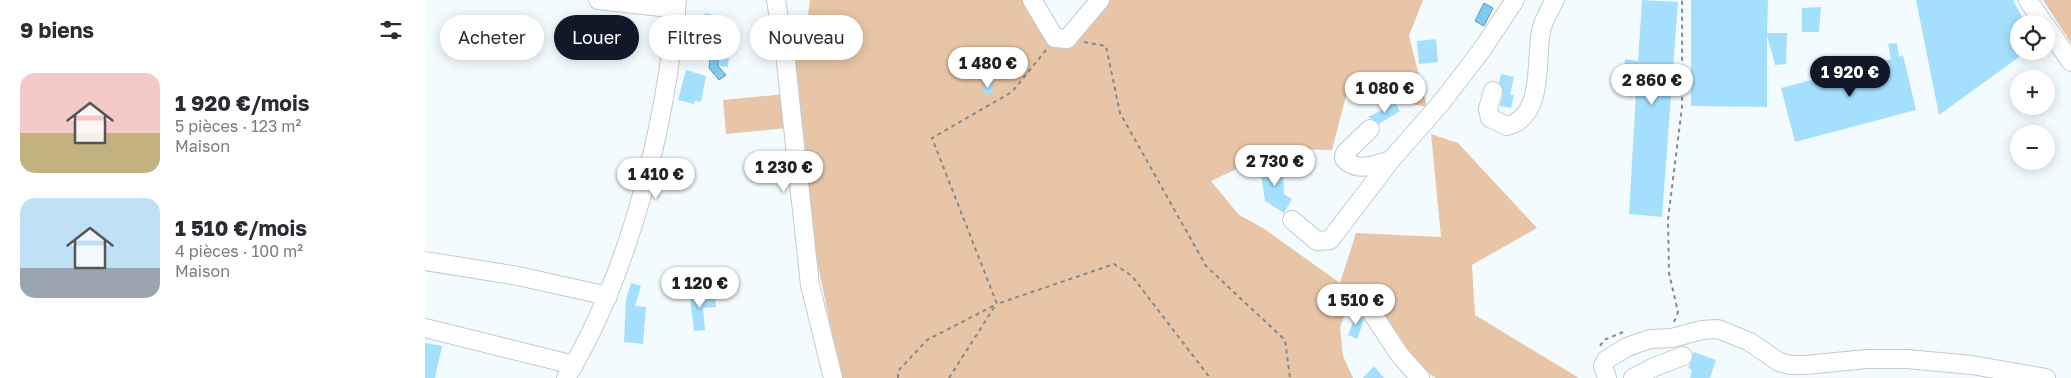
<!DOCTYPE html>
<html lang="fr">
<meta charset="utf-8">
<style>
body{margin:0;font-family:"Golos Text",sans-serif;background:#f7f7f7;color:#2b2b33;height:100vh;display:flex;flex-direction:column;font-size:19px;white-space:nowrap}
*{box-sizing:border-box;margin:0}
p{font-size:16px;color:#7c7c81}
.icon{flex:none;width:28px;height:28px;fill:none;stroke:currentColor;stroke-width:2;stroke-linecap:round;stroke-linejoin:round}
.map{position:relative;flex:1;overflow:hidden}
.panel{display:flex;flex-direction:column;background:#fff;width:425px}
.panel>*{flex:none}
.guide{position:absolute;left:15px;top:15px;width:475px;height:45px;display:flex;gap:10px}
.controls{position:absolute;left:1585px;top:15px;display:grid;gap:10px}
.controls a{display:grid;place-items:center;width:45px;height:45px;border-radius:50%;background:#fff;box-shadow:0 2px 12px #0003;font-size:25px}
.price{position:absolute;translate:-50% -42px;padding:0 11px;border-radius:18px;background:#fff;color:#222;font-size:16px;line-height:32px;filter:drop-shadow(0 1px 2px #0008)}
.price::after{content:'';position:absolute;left:50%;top:30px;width:15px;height:11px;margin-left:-8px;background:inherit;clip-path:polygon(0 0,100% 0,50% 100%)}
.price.current{background:#111827;color:#fff}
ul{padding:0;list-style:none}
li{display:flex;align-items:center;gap:15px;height:125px;padding:0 20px}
li span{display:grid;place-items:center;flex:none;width:140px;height:100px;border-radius:15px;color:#555}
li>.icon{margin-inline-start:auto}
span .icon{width:60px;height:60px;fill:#fffc;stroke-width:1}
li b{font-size:21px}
h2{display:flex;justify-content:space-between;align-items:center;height:60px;padding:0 20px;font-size:21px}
.pill{padding:0 18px;border-radius:22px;background:#fff;box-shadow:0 2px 12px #0003;font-size:18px;line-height:45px}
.pill.current{background:#111827;color:#fff}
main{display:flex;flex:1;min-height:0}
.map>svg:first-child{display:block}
.green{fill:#e8c5a6}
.water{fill:#7fccf0;stroke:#5f96b0}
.building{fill:#a4e0fd}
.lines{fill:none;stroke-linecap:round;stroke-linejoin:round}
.minor-casing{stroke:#c0ccd1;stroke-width:20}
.path{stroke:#84898c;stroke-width:2;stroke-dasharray:4 4;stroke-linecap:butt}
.minor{stroke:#fff;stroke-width:18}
</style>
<main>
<section class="panel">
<h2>9 biens<svg class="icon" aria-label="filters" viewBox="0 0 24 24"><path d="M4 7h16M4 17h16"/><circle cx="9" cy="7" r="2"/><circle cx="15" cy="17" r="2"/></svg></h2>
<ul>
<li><span style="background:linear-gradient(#f6c9c9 60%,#c2b280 0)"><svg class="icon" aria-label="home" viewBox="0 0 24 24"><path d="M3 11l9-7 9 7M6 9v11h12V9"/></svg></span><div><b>1 920 €/mois</b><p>5 pièces · 123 m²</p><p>Maison</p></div></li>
<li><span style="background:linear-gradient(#bfe0f5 70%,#9aa5b1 0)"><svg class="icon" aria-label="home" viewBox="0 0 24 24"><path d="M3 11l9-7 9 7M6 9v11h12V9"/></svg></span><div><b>1 510 €/mois</b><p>4 pièces · 100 m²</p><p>Maison</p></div></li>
</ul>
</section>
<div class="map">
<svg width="1646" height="378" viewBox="0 0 1646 378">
<rect width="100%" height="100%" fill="#f4fbfe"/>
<g class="green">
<path d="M385,0H599L627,47L643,48L683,0H998L984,36L1002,107L922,92L907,150L825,148L818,166L786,181L814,215L838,228L915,283L931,233L1016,237L1006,134L1033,143L1112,228L1047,265L1050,315L1154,378H1011L1005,374L974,342L954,306L930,290L915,327L918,356L928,378H416L379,196L360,21L383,15Z"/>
<path d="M1618,0H1646V43Z"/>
<path d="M359,94L363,128L301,134L298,100Z"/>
</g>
<g class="water">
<path d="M1059,3L1068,8L1059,26L1050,21Z"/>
<path d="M285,59L293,60V66L301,75L294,80L284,68Z"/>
</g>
<g class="building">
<path d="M1217,0L1253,2L1237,217L1204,214L1212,74L1198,72L1200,59L1213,61Z"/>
<path d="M1266,0H1343L1342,33H1362L1361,64L1350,65L1342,35V107L1266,106Z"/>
<path d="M1491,0H1588L1601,24H1594V57L1514,115Z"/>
<path d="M1396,7L1394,32H1377V8Z"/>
<path d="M280,13L293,16L290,31L277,28Z"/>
<path d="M1011,39L1013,62L994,64L992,41Z"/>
<path d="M1472,43L1474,57L1478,55L1491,110L1370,142L1356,88L1466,59L1463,44Z"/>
<path d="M294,49H304L303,67L294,66Z"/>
<path d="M261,70L281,76L276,102L270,101L269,104L253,100Z"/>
<path d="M1076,74L1089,77L1085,94L1089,95L1086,108L1075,106L1078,93L1074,83Z"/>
<path d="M566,83L569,92L560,95L557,86Z"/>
<path d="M970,103L975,111L954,124L943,117Z"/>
<path d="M858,166L859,194L867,199L859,213L840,201L835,167Z"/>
<path d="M206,283L216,286L210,306L221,307L218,344L199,342L201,299Z"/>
<path d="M274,289L275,299L290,298L291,307L278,308L280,330L269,331L264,290Z"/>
<path d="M932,312L935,313L939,320L932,339L923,335Z"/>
<path d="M0,343L17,346L10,378H0Z"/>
<path d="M1269,352L1291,360L1285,378H1265L1267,370L1263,368Z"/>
<path d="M949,366L959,378H938Z"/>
</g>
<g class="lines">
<g class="minor-casing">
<g id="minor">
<path d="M173,0L236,7L251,12"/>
<path d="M351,0L361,62L385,285L408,378"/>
<path d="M607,0L630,38L642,39L675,0"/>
<path d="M1603,0L1619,24"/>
<path d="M1621,26L1646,62"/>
<path d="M1068,91L1063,109L1065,118L1082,126C1120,116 1110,62 1116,31C1118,21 1125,9 1130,0"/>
<path d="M945,129L920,153L919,158C930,173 951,165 966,160"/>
<path d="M867,220L892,241L905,240L966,160L1016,103L1056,51L1090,0"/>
<path d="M0,261L93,276L183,296"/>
<path d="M945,310L974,354L995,378"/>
<path d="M0,328L149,365"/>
<path d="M141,378C206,271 241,124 252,0"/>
<path d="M1182,378L1178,366L1181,360L1202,347L1225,339L1247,338L1277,330L1293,329L1325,342L1354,362L1365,365H1380L1442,359H1482L1547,365L1621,378"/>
<path d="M1208,378L1229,367L1258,356"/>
</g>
</g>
<g class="path">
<path d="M659,42L681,46L695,113L781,266L860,340L865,378"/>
<path d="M621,50L587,92L507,138L572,304L689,264L707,276L785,378"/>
<path d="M1249,322L1253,312L1244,273L1243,219L1257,107V0"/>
<path d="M1175,346L1179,340L1198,332"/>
<path d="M473,378V371L502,340L572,304"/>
<path d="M524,378L570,306"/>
</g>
<use href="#minor" class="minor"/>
</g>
</svg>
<div class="controls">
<a><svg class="icon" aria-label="locate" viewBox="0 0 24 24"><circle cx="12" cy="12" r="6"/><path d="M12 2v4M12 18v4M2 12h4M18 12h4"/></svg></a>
<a>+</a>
<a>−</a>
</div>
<b class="price" style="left:563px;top:89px">1 480 €</b>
<b class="price current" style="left:1425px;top:98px">1 920 €</b>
<b class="price" style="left:1227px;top:106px">2 860 €</b>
<b class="price" style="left:960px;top:114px">1 080 €</b>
<b class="price" style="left:850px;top:187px">2 730 €</b>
<b class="price" style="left:359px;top:193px">1 230 €</b>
<b class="price" style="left:231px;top:200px">1 410 €</b>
<b class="price" style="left:275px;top:309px">1 120 €</b>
<b class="price" style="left:931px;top:326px">1 510 €</b>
<div class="guide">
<a class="pill">Acheter</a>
<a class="pill current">Louer</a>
<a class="pill">Filtres</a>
<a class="pill">Nouveau</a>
</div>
</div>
</main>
